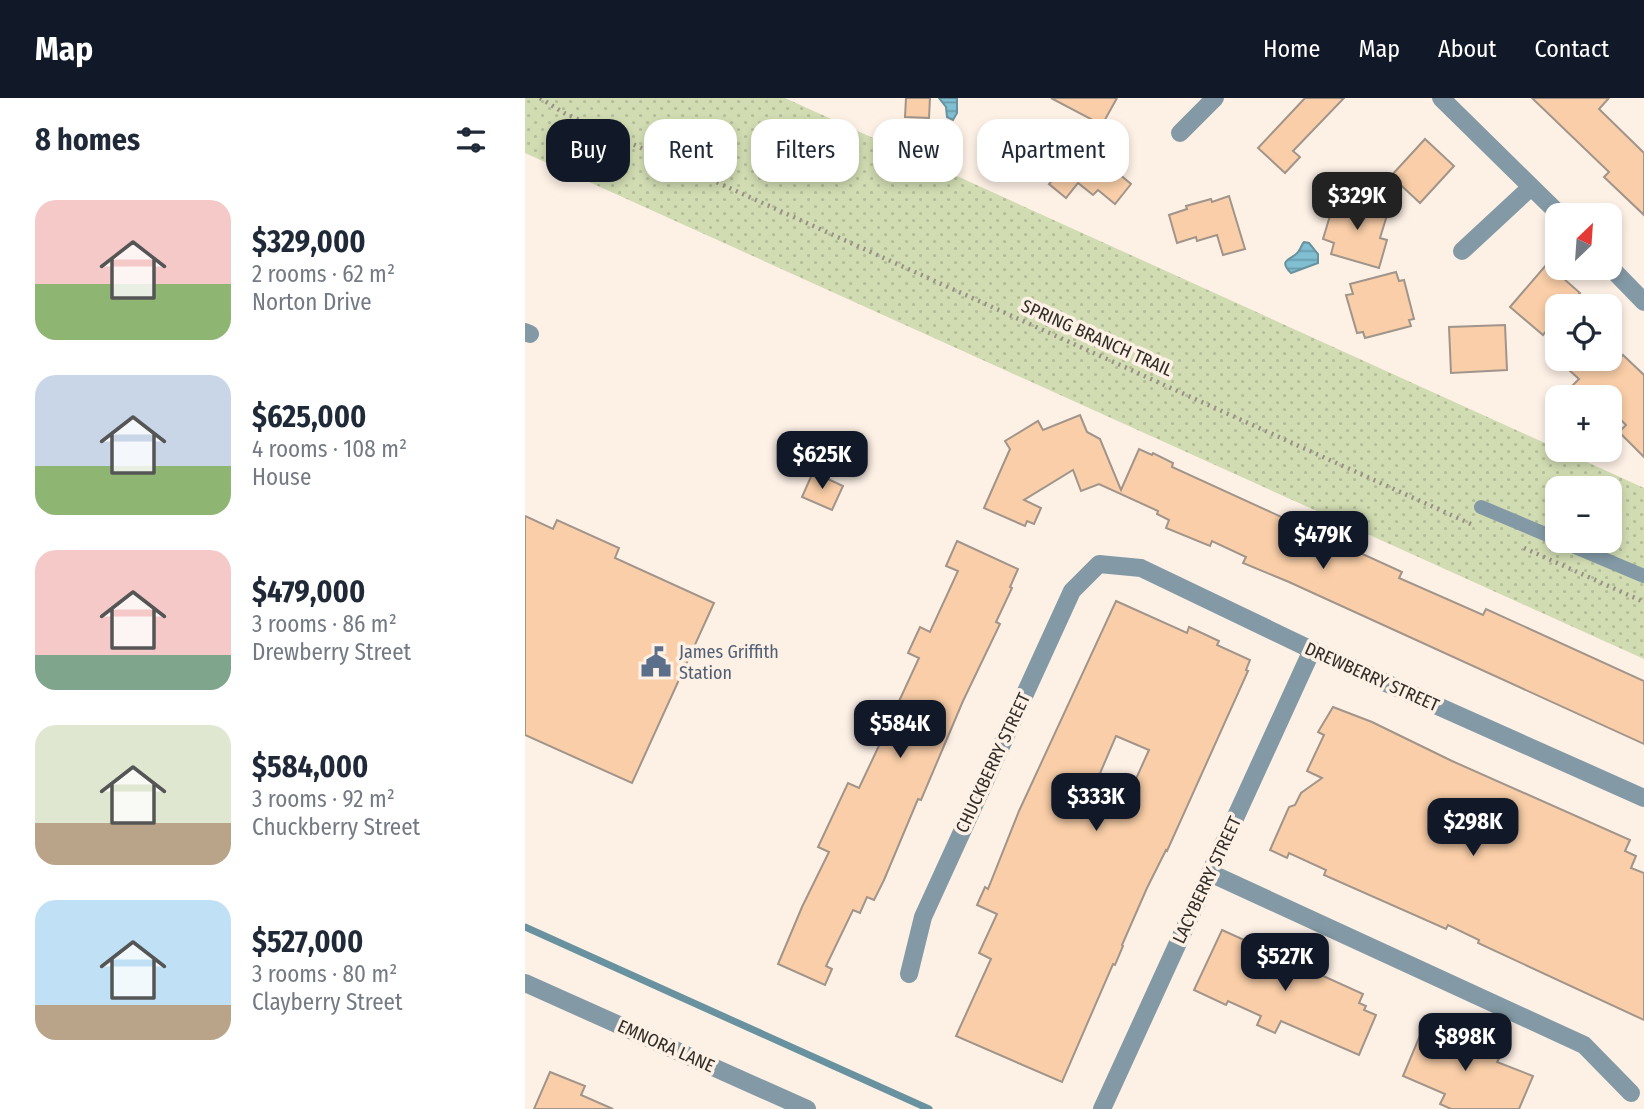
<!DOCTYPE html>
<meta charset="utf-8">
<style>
body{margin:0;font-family:"Fira Sans Condensed",sans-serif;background:#f6f6f7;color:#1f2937;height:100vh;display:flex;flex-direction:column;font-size:26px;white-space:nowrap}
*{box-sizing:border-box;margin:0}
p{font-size:23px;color:#747a83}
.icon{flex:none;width:38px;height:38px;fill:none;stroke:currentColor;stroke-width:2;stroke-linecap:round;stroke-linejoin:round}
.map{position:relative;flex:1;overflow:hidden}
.sheet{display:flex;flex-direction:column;background:#fff;width:525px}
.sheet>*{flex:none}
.banner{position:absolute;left:21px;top:21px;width:665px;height:63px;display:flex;gap:14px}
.needle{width:46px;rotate:25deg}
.controls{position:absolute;left:1020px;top:105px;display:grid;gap:14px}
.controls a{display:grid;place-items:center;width:77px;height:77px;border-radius:14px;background:#fff;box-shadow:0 4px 10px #0003;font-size:35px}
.price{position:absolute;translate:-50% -60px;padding:0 16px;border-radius:14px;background:#111827;color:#fff;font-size:23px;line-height:46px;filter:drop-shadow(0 2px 4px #0008)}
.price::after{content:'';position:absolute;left:50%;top:42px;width:21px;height:16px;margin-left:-10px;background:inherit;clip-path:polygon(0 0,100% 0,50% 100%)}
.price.on{background:#222;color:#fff}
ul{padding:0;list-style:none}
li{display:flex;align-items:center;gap:21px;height:175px;padding:0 35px}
li span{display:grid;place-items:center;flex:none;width:196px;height:140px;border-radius:21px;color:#555}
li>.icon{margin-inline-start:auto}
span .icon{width:84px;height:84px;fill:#fffc;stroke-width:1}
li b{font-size:30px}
h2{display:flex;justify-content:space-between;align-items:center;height:84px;padding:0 35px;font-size:30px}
.chip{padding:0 24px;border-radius:21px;background:#fff;box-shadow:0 4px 10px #0003;font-size:24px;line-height:63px}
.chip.on{background:#111827;color:#fff}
header{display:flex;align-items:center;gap:42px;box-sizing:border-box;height:98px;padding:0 35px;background:#111827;color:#fff}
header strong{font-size:33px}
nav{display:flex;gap:38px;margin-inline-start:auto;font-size:24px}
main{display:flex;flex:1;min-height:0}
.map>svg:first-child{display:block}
.grass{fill:url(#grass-dots);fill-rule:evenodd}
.water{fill:url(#water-rules);stroke:#68929f;stroke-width:2}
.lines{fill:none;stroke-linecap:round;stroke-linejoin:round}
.stream{stroke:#68929f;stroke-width:7}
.building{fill:#f9cea8;stroke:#a1958b;stroke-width:2;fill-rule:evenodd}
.path{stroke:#999189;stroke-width:4.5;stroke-dasharray:2 5;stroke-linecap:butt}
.service{stroke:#839aa6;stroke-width:14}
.minor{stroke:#839aa6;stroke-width:18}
.tertiary{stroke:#839aa6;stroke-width:18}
.labels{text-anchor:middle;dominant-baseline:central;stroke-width:7;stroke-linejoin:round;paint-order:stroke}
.street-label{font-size:18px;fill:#302c28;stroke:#fdf0e5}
.service-label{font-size:18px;fill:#4e5e75;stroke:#fdf0e5;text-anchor:start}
</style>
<header>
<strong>Map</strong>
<nav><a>Home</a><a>Map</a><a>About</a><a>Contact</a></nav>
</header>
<main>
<section class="sheet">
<h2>8 homes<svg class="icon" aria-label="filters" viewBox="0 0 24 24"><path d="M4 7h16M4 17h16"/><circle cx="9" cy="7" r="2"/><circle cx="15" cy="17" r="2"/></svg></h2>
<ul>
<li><span style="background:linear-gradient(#f6c9c9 60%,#8fb573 0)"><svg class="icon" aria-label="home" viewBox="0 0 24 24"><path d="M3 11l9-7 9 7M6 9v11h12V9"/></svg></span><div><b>$329,000</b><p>2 rooms · 62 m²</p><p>Norton Drive</p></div></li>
<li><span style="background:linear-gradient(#c9d6e8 65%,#8fb573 0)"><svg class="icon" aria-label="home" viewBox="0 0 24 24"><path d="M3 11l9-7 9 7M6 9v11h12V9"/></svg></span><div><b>$625,000</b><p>4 rooms · 108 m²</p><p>House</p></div></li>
<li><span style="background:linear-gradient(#f6c9c9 75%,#7fa58c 0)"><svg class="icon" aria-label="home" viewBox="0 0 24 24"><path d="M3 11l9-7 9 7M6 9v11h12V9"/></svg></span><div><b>$479,000</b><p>3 rooms · 86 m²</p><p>Drewberry Street</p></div></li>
<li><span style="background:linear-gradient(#dfe7d0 70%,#b9a48a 0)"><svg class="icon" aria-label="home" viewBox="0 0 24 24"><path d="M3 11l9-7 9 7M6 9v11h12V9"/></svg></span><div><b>$584,000</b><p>3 rooms · 92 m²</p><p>Chuckberry Street</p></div></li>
<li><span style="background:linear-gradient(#bfe0f5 75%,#b9a48a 0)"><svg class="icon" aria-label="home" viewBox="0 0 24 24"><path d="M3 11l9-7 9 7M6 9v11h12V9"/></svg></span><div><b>$527,000</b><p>3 rooms · 80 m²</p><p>Clayberry Street</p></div></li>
</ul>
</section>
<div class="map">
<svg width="1119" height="1011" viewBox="0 0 1119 1011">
<defs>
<pattern id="grass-dots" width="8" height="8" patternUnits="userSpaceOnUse" patternTransform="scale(1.75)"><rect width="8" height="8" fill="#d1dcb2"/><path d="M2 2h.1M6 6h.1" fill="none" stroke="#b4bd99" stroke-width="1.8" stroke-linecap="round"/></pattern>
<pattern id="water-rules" width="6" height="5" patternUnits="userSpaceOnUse" patternTransform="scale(1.75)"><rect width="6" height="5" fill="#80bed2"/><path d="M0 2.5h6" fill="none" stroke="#699baa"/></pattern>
</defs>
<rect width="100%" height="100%" fill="#fdf0e5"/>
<path class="grass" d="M0,0H260L1119,390V561L0,55ZM1032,390H1085V443H1032Z"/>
<g class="water">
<path d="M414,0H432V15L428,22L422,19L421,9Z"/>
<path d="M484,53L506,60L519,70V75L505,81L500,80L489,70L477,67V60Z"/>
<path d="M779,144L784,145L793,156V165L766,175C752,161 767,162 773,154C776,151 776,147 779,144Z"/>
</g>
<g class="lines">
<path class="stream" d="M0,829L404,1011"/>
</g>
<g class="building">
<path d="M381,0H405L404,20L380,19Z"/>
<path d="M526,0H592L577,27Z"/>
<path d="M780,0H819L768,53L775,59L760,75L733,50Z"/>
<path d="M1007,0H1084L1074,11L1119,55V117L1079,79L1084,74Z"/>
<path d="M900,41L929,68L895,105L866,78Z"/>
<path d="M558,46L606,86L590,106L573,92L568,97L553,85L541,100L524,86Z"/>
<path d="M704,98L720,151L698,157L692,137L672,143L671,139L652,145L644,117L662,111L661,108L686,101L687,104Z"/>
<path d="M811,98L863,114L855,140L862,142L854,170L806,156L809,145L798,141Z"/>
<path d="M1022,166L1055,195L1043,208H1032V220L1018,237L985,209Z"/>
<path d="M871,174L874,183L879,182L889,221L884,222L886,228L840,240L838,234L832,235L821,197L828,196L825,186Z"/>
<path d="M980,227L982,272L926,275L924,229Z"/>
<path d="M1098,257L1119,277V359L1094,334L1101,327L1085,311V299H1059L1047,288L1054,281L1032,261H1094Z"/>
<path d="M555,317L562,334L575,341L596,392L614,351L627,357L628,355L648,365L647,369L877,474L874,480L958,517L961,511L1119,583V646L764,484L718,465L721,459L687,443L685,448L641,430L644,422L632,416L633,413L574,386L556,393L548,372L499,402L516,410L509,426L502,423L500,428L459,410L485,351L480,343L513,323L518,332Z"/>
<path d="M288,374L318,388L307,412L277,399Z"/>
<path d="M0,418L28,431L32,422L94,450L90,460L189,505L107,685L0,637Z"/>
<path d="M432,443L493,471L485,489L487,490L471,524L475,526L438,603L396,702L393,701L359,782L349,802L342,799L335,815L328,812L301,868L307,871L300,887L253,866L277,809L304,754L293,749L323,685L334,690L359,637L347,632L358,607L370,612L394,560L383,555L395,529L405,534L433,473L421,468Z"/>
<path d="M591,503L662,535L664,529L694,543L692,547L725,562L721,572L723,573L642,753L641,752L622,790L597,847L598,848L590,867L588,866L537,984L431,938L466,861L454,855L472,816L452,807L460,789L463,791L494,713ZM591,638L624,652L605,694L573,680Z"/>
<path d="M808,609L847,624L927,663L1105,742L1100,753L1111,758L1106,770L1119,775V922L953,845L954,842L923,827L921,831L799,777L801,772L764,755L762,760L745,752L764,709L770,707L776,695L797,680L782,673L799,637L793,634Z"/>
<path d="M697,832L838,896L834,905L841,908L839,912L851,917L834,957L756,923L750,935L732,927L736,918L703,903L701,907L669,892Z"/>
<path d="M901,923L966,953L965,957L974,961L972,964L1008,978L994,1011H926L915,1006L920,996L878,978Z"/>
<path d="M25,974L60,988L56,997L88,1011H9Z"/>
</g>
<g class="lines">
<g class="path">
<path d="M15,0L39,15L946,426"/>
<path d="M999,450L1119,504"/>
</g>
<g class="service">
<path d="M956,409L1032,441"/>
<path d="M1036,443L1119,478"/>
</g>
<g class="minor">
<path d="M916,0L1035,117"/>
<path d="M655,35L690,0"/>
<path d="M937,153L1006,89"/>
<path d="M1085,169L1119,204"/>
<path d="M0,234L5,236"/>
<path d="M685,775L1059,947L1106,995"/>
<path d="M384,876L398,819L547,493L574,466L616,470L787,552L1119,700"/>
<path d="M577,1011L787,552"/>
</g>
<path class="tertiary" d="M0,885L282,1011"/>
</g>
<defs>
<g id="civic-bare" transform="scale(2.415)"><path d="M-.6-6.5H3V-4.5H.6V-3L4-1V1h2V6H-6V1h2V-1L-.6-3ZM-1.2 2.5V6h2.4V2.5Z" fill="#5c6f8a" stroke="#fdf0e5" stroke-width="2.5" paint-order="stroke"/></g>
</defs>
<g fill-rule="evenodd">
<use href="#civic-bare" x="131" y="564"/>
</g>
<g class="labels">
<g class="street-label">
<text transform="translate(572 240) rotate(24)">SPRING BRANCH TRAIL</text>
<text transform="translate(847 579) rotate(24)">DREWBERRY STREET</text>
<text transform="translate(468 665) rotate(-65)">CHUCKBERRY STREET</text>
<text transform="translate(682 782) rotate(-65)">LACYBERRY STREET</text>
<text transform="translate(141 948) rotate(24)">EMNORA LANE</text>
</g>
<g class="service-label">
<text x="154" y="554">James Griffith<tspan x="154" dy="21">Station</tspan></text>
</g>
</g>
</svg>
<div class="controls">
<a><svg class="needle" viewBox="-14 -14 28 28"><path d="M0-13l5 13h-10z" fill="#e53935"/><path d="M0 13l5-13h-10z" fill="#747a83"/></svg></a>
<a><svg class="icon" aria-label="locate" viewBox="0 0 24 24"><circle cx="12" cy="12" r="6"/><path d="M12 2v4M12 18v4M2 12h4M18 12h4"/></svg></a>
<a>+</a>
<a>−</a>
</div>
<b class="price on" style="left:832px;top:134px">$329K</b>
<b class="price" style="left:297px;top:393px">$625K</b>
<b class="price" style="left:798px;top:473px">$479K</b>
<b class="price" style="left:375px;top:662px">$584K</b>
<b class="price" style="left:571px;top:735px">$333K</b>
<b class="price" style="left:948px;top:760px">$298K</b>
<b class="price" style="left:760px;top:895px">$527K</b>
<b class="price" style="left:940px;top:975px">$898K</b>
<div class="banner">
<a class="chip on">Buy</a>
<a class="chip">Rent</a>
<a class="chip">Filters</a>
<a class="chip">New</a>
<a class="chip">Apartment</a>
</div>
</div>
</main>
